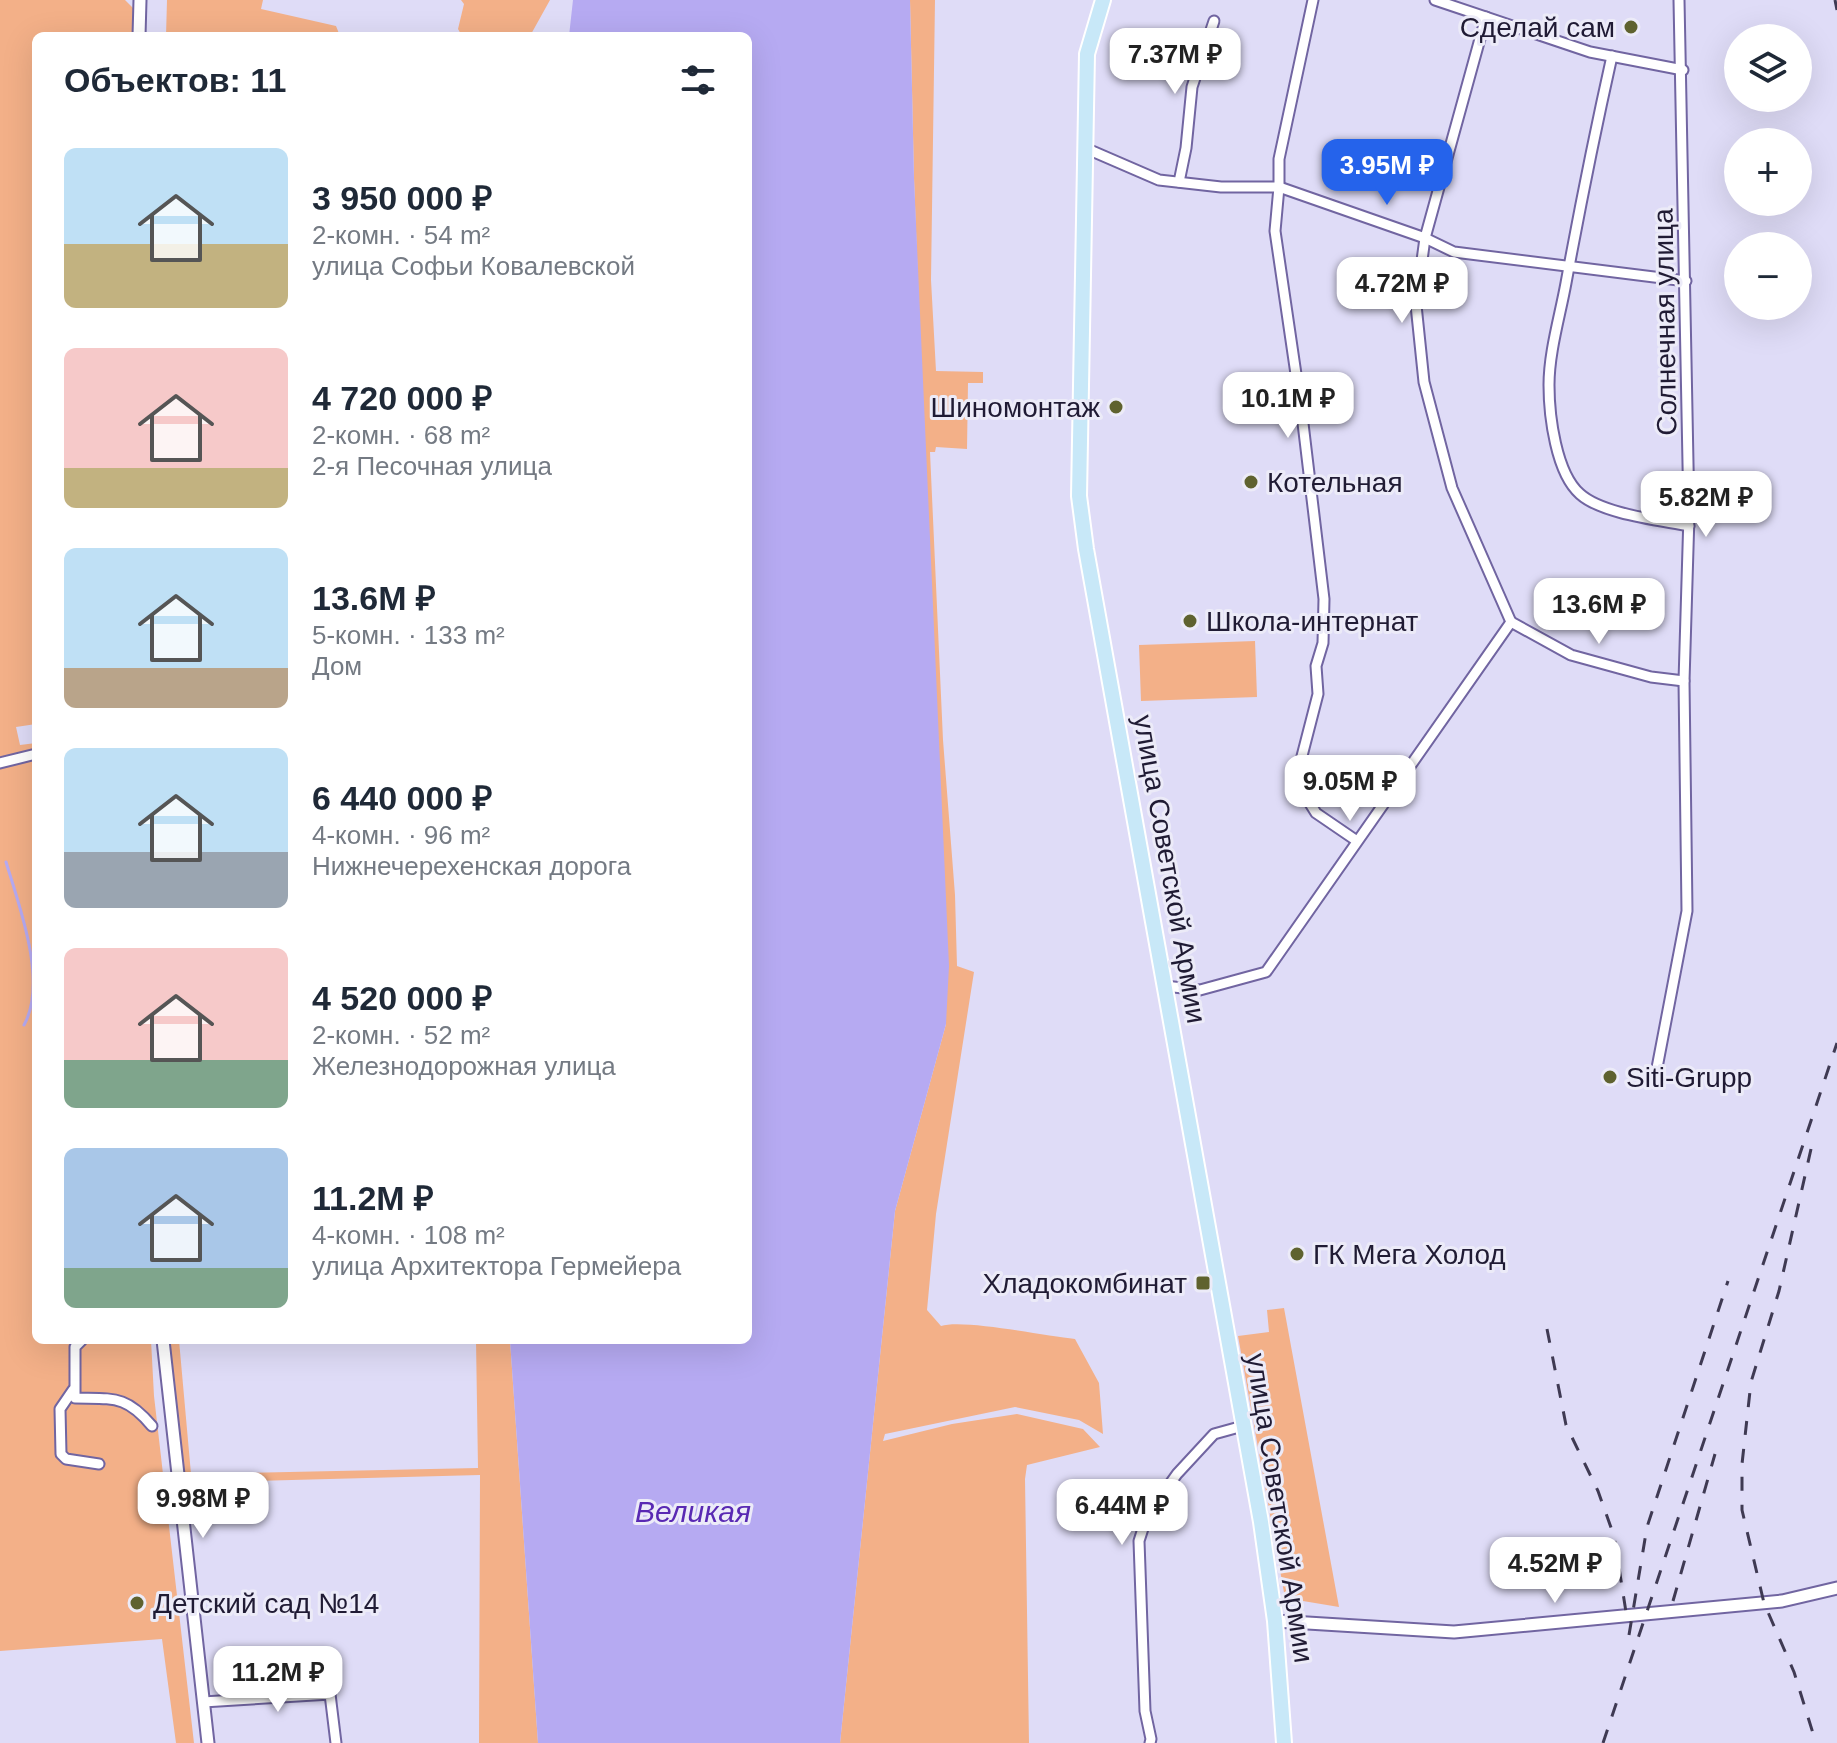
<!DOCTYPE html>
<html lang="ru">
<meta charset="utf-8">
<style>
body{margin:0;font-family:Arial,sans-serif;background:#f2f2f3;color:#1f2937;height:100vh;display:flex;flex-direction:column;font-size:30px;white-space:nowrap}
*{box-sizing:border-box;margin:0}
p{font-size:26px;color:#747a83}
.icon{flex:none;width:44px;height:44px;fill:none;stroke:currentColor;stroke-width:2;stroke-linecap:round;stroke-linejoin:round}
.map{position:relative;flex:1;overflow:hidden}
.sheet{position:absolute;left:32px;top:32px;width:720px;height:1312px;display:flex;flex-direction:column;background:#fff;border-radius:12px;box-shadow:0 8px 32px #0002}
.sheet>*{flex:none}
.tools{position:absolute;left:1724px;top:24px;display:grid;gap:16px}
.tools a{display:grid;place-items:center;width:88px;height:88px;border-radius:50%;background:#fff;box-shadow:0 8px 32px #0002;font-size:40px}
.price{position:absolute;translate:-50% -68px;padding:0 18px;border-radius:16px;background:#fff;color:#222;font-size:26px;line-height:52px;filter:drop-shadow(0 2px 4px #0008)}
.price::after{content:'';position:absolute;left:50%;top:48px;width:24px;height:18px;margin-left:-12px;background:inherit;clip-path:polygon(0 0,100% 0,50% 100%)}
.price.on{background:#2563eb;color:#fff}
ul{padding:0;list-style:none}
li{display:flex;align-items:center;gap:24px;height:200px;padding:0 32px}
li span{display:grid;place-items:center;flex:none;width:224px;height:160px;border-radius:12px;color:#555}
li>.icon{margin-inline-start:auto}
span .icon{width:96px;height:96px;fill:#fffc;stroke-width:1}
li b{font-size:34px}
h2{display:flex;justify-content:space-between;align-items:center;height:96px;padding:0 32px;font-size:34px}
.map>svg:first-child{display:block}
.green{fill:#f3b088}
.water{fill:#b6aaf2}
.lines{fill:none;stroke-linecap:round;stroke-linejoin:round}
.stream{stroke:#b6aaf2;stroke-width:3}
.minor-casing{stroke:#7165a1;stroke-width:13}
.tertiary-casing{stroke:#7165a1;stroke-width:15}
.primary-casing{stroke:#fff;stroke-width:18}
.minor{stroke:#fff;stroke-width:9}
.tertiary{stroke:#fff;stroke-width:11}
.primary{stroke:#c8e8f8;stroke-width:14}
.rail{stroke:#3f3a53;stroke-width:3;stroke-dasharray:14 14;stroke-linecap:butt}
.poi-dot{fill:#5f622f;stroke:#ecebf8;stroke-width:3}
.labels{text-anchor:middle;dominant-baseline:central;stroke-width:6;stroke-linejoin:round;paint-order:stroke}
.poi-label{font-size:28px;fill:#201b34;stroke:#ecebf8;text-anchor:start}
.street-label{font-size:28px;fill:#201b34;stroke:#ecebf8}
.water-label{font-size:30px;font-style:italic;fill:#5929b3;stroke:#ecebf8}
</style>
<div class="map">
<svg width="1837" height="1743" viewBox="0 0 1837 1743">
<rect width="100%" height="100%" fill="#dfdcf7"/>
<g class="green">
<path d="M0,0H125L133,8L132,36H36V724L16,727L20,745L36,743V1340H151L154,1396L194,1743H176L162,1639L0,1651Z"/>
<path d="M167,0H263L261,9L336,26L340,36H166Z"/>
<path d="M461,0H550L530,36H462L458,29L464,4Z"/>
<path d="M910,0H935L931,280L936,371L983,372V383H968L967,449L936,447L935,452H930L943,740L955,895L957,966L974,972L936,1214L927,1310L941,1326C964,1319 1045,1336 1075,1339L1099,1383L1103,1434L1079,1420L1015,1407L885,1434L883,1441L952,1424L1017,1414L1083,1429L1100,1447L1027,1465L1025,1479L1029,1743H840L895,1211L946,1024L914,178Z"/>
<path d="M1255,641L1257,697L1141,701L1139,645Z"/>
<path d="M1284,1308L1339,1607L1285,1598L1238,1336L1269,1332L1267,1310Z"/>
<path d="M170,1340H179L191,1474L478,1468L476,1340H510L538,1743H479L480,1475L183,1483Z"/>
</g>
<path class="water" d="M573,0H910L914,178L949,966L946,1024L895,1211L840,1743H538L510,1340H748V36H569Z"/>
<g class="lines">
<path class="stream" d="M6,862C19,905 48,982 24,1025"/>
<g class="minor-casing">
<g id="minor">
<path d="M1313,0L1279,159V187L1275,231L1302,415L1324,599L1323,643L1316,666L1318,694L1302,756L1301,789L1316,813L1357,841"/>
<path d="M1435,0L1590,52L1683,70"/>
<path d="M1486,17L1425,238L1416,305L1424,382L1452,488L1511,622"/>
<path d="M1612,56C1595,132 1580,207 1566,283C1560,316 1549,352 1549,385C1549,416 1556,473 1580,494C1602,514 1659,520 1689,526"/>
<path d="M1085,148L1159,180L1221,187H1279L1425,238L1454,252L1686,281"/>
<path d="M1179,182L1186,148L1192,87L1214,21"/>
<path d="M1511,622L1571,655L1651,677L1684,681"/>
<path d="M0,763L36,754"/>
<path d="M1165,986L1200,990L1266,972L1511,622"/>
<path d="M1656,1073L1687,911L1684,681L1689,515L1679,0"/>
<path d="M82,1340L75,1347V1398C114,1399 126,1395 152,1426"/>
<path d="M73,1390L60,1409L61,1454L66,1459L99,1464"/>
<path d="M203,1702L330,1694L336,1743"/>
<path d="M1150,1743L1151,1739L1145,1711L1139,1541L1147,1516L1177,1474L1214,1434L1243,1426"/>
</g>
</g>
<g class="tertiary-casing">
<g id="tertiary">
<path d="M139,36L140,0"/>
<path d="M163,1340L208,1743"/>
<path d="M1275,1621L1454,1632L1782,1601L1837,1588"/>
</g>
</g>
<g class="primary-casing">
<path id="primary" d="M1103,0L1087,54L1079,496L1086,549L1261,1522L1275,1621L1284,1743"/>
</g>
<use href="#minor" class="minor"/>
<use href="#tertiary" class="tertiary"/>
<use href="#primary" class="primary"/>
<g class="rail">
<path d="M1835,0L1837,10"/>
<path d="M1811,1149L1779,1291L1751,1382L1742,1464V1510L1764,1603L1794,1672L1816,1743"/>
<path d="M1547,1329L1566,1425L1598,1491L1614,1536L1626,1612"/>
<path d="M1673,1601L1715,1454"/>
<path d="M1629,1635L1647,1527L1728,1281"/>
<path d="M1603,1743L1837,1043"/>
</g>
</g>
<g class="poi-dot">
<circle cx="1631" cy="27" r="8"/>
<circle cx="1116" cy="407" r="8"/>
<circle cx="1251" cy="482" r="8"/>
<circle cx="1190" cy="621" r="8"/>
<circle cx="1610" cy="1077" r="8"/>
<circle cx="1297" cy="1254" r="8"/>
<rect x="1195" y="1275" width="16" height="16" rx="4"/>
<circle cx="137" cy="1603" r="8"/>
</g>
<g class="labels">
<g class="poi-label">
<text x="1615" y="27" text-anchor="end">Сделай сам</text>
<text x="1100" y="407" text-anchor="end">Шиномонтаж</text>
<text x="1267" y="482">Котельная</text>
<text x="1206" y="621">Школа-интернат</text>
<text x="1626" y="1077">Siti-Grupp</text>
<text x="1313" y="1254">ГК Мега Холод</text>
<text x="1187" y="1283" text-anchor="end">Хладокомбинат</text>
<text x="153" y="1603">Детский сад №14</text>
</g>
<g class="street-label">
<text transform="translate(1665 322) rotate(-91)">Солнечная улица</text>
<text transform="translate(1170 869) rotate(80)">улица Советской Армии</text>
<text transform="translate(1280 1508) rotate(81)">улица Советской Армии</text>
</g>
<g class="water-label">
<text x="693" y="1511">Великая</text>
</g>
</g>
</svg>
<div class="tools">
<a><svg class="icon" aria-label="layers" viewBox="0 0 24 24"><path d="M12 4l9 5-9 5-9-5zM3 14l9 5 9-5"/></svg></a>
<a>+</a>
<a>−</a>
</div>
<b class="price" style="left:1175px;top:96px">7.37M ₽</b>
<b class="price on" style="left:1387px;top:207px">3.95M ₽</b>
<b class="price" style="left:1402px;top:325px">4.72M ₽</b>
<b class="price" style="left:1288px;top:440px">10.1M ₽</b>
<b class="price" style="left:1706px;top:539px">5.82M ₽</b>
<b class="price" style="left:1599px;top:646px">13.6M ₽</b>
<b class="price" style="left:1350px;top:823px">9.05M ₽</b>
<b class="price" style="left:203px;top:1540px">9.98M ₽</b>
<b class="price" style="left:1122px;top:1547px">6.44M ₽</b>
<b class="price" style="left:1555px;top:1605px">4.52M ₽</b>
<b class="price" style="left:278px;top:1714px">11.2M ₽</b>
<section class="sheet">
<h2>Объектов: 11<svg class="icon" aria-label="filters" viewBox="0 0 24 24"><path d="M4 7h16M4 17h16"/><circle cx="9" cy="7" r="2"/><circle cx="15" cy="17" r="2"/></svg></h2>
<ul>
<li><span style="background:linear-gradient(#bfe0f5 60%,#c2b280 0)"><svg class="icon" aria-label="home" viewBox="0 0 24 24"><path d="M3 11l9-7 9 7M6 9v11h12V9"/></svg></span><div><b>3 950 000 ₽</b><p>2-комн. · 54 m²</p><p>улица Софьи Ковалевской</p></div></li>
<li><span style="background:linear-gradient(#f6c9c9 75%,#c2b280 0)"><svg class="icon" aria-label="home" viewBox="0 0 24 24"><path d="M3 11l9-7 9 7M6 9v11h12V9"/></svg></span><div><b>4 720 000 ₽</b><p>2-комн. · 68 m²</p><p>2-я Песочная улица</p></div></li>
<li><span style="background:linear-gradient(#bfe0f5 75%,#b9a48a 0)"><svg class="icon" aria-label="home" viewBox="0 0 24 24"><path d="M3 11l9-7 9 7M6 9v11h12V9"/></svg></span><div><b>13.6M ₽</b><p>5-комн. · 133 m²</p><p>Дом</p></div></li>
<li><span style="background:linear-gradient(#bfe0f5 65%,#9aa5b1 0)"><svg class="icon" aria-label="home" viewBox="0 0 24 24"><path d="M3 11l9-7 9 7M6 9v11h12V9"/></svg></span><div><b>6 440 000 ₽</b><p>4-комн. · 96 m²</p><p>Нижнечерехенская дорога</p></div></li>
<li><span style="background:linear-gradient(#f6c9c9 70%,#7fa58c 0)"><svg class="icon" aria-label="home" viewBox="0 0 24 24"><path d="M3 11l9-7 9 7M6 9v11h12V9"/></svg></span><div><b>4 520 000 ₽</b><p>2-комн. · 52 m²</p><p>Железнодорожная улица</p></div></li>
<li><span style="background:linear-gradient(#a9c7e8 75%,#7fa58c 0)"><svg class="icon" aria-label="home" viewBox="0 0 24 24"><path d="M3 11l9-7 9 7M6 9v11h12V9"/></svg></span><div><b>11.2M ₽</b><p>4-комн. · 108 m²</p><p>улица Архитектора Гермейера</p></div></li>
</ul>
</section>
</div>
